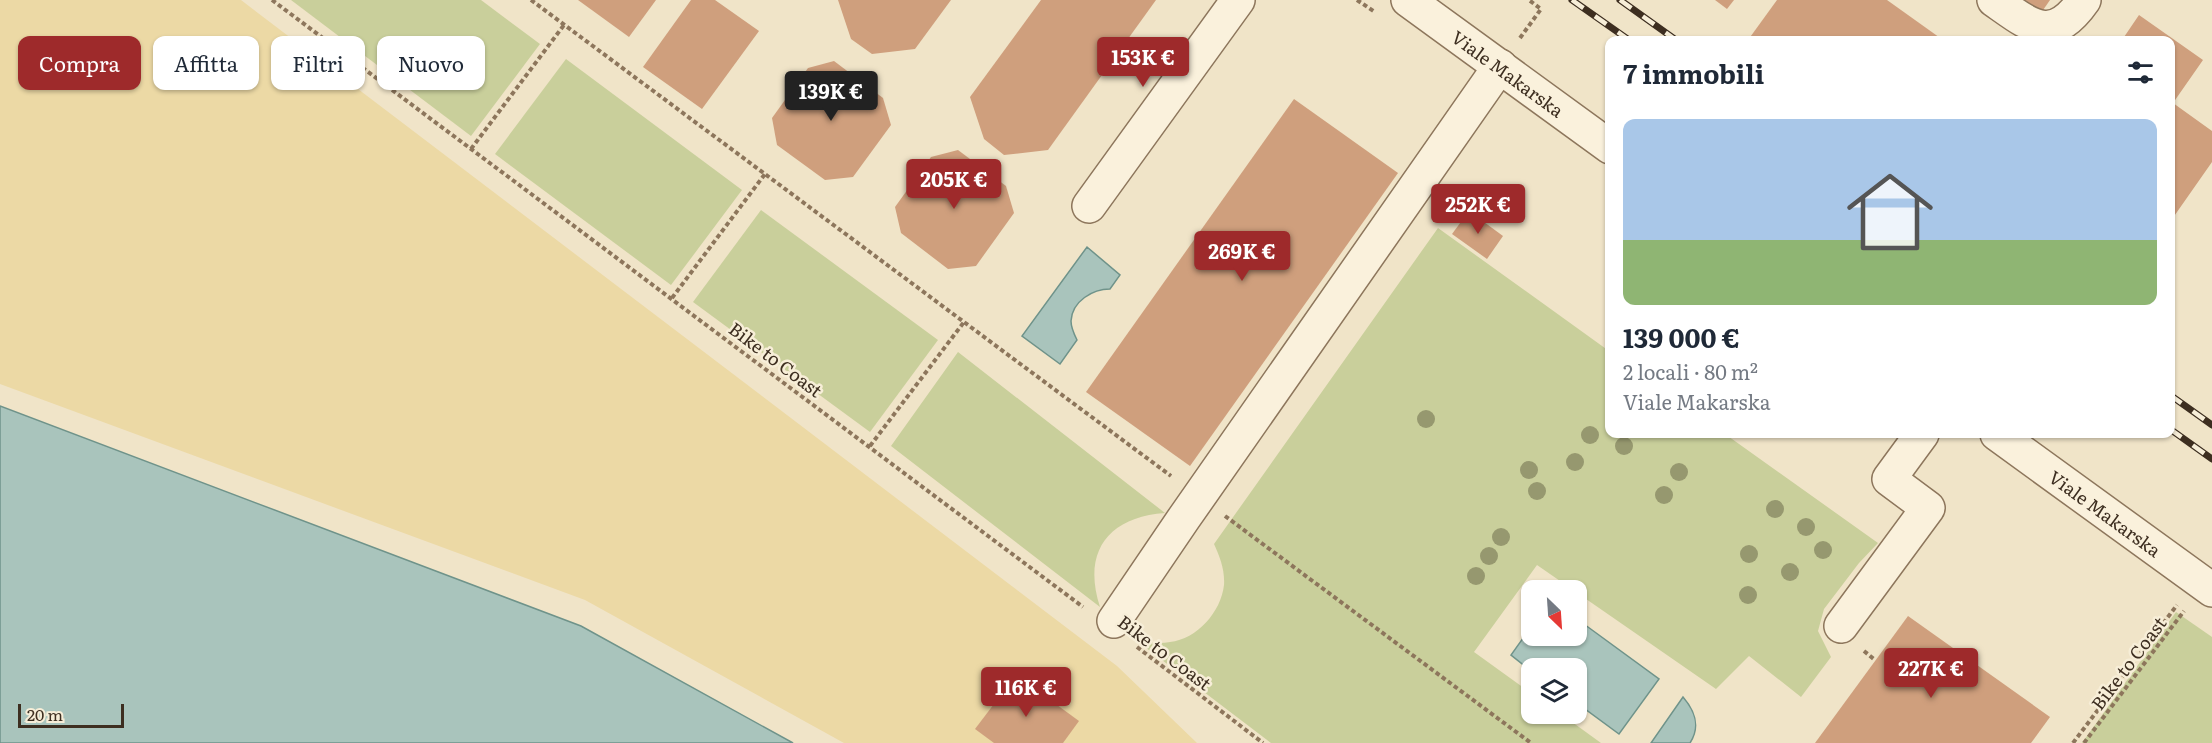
<!DOCTYPE html>
<html lang="it">
<meta charset="utf-8">
<style>
body{margin:0;font-family:Literata,serif;background:#f2f2f3;color:#1f2937;height:100vh;display:flex;flex-direction:column;font-size:22px;white-space:nowrap}
*{box-sizing:border-box;margin:0}
p{font-size:20px;color:#747a83}
.icon{flex:none;width:33px;height:33px;fill:none;stroke:currentColor;stroke-width:2;stroke-linecap:round;stroke-linejoin:round}
.map{position:relative;flex:1;overflow:hidden}
.sheet{position:absolute;left:1605px;top:36px;width:570px;height:402px;display:flex;flex-direction:column;background:#fff;border-radius:12px;box-shadow:0 2px 4px #0004}
.sheet>*{flex:none}
.banner{position:absolute;left:18px;top:36px;width:570px;height:54px;display:flex;gap:12px}
.needle{width:39px;rotate:155deg}
.fabs{position:absolute;left:1521px;top:580px;display:grid;gap:12px}
.fabs a{display:grid;place-items:center;width:66px;height:66px;border-radius:12px;background:#fff;box-shadow:0 2px 4px #0004;font-size:30px}
.scale{position:absolute;left:18px;bottom:15px;width:106px;box-sizing:border-box;padding-left:6px;border:3px solid #3d2e20;border-top:0;font-size:16px;line-height:21px;white-space:nowrap;color:#3d2e20;-webkit-text-stroke:4px #f7eed8;paint-order:stroke}
.price{position:absolute;translate:-50% -51px;padding:0 14px;border-radius:6px;background:#9e2a2b;color:#fff;font-size:20px;line-height:39px;filter:drop-shadow(0 2px 3px #0008)}
.price::after{content:'';position:absolute;left:50%;top:36px;width:18px;height:14px;margin-left:-9px;background:inherit;clip-path:polygon(0 0,100% 0,50% 100%)}
.price.on{background:#222;color:#fff}
ul{padding:0;list-style:none}
li{display:grid;align-content:center;gap:12px;height:318px;padding:0 18px}
li+li{border-top:2px solid #e0e1e3}
li span{display:grid;place-items:center;height:186px;border-radius:12px;color:#555}
li>.icon{margin-inline-start:auto}
span .icon{width:108px;height:108px;fill:#fffc;stroke-width:1}
li b{font-size:26px}
h2{display:flex;justify-content:space-between;align-items:center;height:72px;padding:0 18px;font-size:26px}
.chip{padding:0 21px;border-radius:12px;background:#fff;box-shadow:0 2px 4px #0004;font-size:21px;line-height:54px}
.chip.on{background:#9e2a2b;color:#fff}
.map>svg:first-child{display:block}
.green{fill:#c9cf9b}
.sand{fill:#ecd9a5}
.water{fill:#a9c4bc;stroke:#6f938a;stroke-width:1.5}
.building{fill:#cf9f7d}
.lines{fill:none;stroke-linecap:round;stroke-linejoin:round}
.minor-casing{stroke:#8d765c;stroke-width:36}
.path{stroke:#8d765c;stroke-width:4;stroke-dasharray:4.5 3;stroke-linecap:butt}
.minor{stroke:#faf1dc;stroke-width:33}
.rail-casing{stroke:#3d2e20;stroke-width:7}
.rail{stroke:#f7eed8;stroke-width:4.5;stroke-dasharray:14;stroke-linecap:butt}
.tree{fill:#96986f}
.labels{text-anchor:middle;dominant-baseline:central;stroke-width:5;stroke-linejoin:round;paint-order:stroke}
.street-label{font-size:18px;fill:#3d2e20;stroke:#f7eed8}
</style>
<div class="map">
<svg width="2212" height="743" viewBox="0 0 2212 743">
<rect width="100%" height="100%" fill="#f0e4c8"/>
<g class="green">
<path d="M291,0H481L540,44L471,136Z"/>
<path d="M566,59L742,190L671,285L495,154Z"/>
<path d="M761,210L938,340L870,432L693,302Z"/>
<path d="M1438,228L1609,351L1610,434H1725L1878,543L1859,563L1824,609L1818,631L1831,657L1801,697L1749,656L1716,689L1537,565L1474,652L1531,693L1532,714H1561L1601,743H1271L1137,641C1147,642 1159,644 1170,642C1197,639 1221,612 1224,585C1225,570 1220,557 1214,544Z"/>
<path d="M958,352L1165,513C1108,517 1082,552 1100,607L891,446Z"/>
<path d="M2176,612L2212,637V743H2082Z"/>
</g>
<path class="sand" d="M0,0H241L1117,666L1197,743H844L585,600L0,384Z"/>
<g class="water">
<path d="M1087,247L1120,275L1110,289C1093,289 1072,301 1071,321C1071,327 1074,334 1077,340L1060,364L1022,336Z"/>
<path d="M0,406L581,626L793,743H0Z"/>
<path d="M1577,619L1659,679L1619,734L1577,703L1576,669H1532L1531,671L1511,655L1531,627L1532,636H1576Z"/>
<path d="M1683,697C1695,711 1701,726 1690,743H1651Z"/>
</g>
<g class="building">
<path d="M578,0H656L629,37Z"/>
<path d="M691,0H715L759,31L702,109L643,67Z"/>
<path d="M838,0H951L915,49L872,54L851,39Z"/>
<path d="M1041,0H1156L1048,150L1004,155L984,139L970,97Z"/>
<path d="M1715,0H1734L1727,9Z"/>
<path d="M1777,0H1887L1943,40H1748Z"/>
<path d="M2023,0H2050L2041,13Z"/>
<path d="M2139,15L2203,60L2173,103L2212,131V162L2170,222V40H2122Z"/>
<path d="M834,61L883,98L891,125L853,177L825,180L777,145L772,118L808,68Z"/>
<path d="M1294,99L1398,173L1190,466L1086,392Z"/>
<path d="M958,150L1006,186L1014,213L976,266L948,269L901,233L895,207L931,157Z"/>
<path d="M1469,211L1503,236L1487,259L1452,234Z"/>
<path d="M1908,616L2050,717L2031,743H1815Z"/>
<path d="M1016,675L1079,721L1063,743H994L975,729Z"/>
</g>
<g class="lines">
<g class="minor-casing">
<g id="minor">
<path id="s1" d="M1408,0L1610,147"/>
<path d="M1994,0C2031,26 2052,46 2084,0"/>
<path d="M1089,206L1238,0"/>
<path id="s2" d="M1997,434L2212,590"/>
<path d="M1114,621L1184,518L1500,66"/>
<path d="M1841,626L1928,508L1889,479L1922,434"/>
</g>
</g>
<g class="path">
<path d="M272,0L1083,607"/>
<path d="M531,0L1171,476"/>
<path d="M1357,0L1375,12"/>
<path d="M1520,38L1541,9L1529,0"/>
<path d="M471,149L564,25"/>
<path d="M672,298L765,174"/>
<path d="M870,446L964,322"/>
<path d="M1225,516L1531,743"/>
<path d="M1137,647L1263,743"/>
<path d="M1864,651L1875,660"/>
<path d="M2073,743L2177,605"/>
<path d="M2084,743L2184,611"/>
</g>
<use href="#minor" class="minor"/>
<g class="rail-casing">
<g id="rail">
<path d="M1572,0L1629,40"/>
<path d="M1620,0L1676,40"/>
<path d="M2170,395L2212,425"/>
<path d="M2170,429L2212,459"/>
</g>
</g>
<use href="#rail" class="rail"/>
</g>
<g class="tree">
<circle cx="1426" cy="419" r="9"/>
<circle cx="1590" cy="435" r="9"/>
<circle cx="1624" cy="446" r="9"/>
<circle cx="1575" cy="462" r="9"/>
<circle cx="1529" cy="470" r="9"/>
<circle cx="1679" cy="472" r="9"/>
<circle cx="1537" cy="491" r="9"/>
<circle cx="1664" cy="495" r="9"/>
<circle cx="1775" cy="509" r="9"/>
<circle cx="1806" cy="527" r="9"/>
<circle cx="1501" cy="537" r="9"/>
<circle cx="1823" cy="550" r="9"/>
<circle cx="1749" cy="554" r="9"/>
<circle cx="1489" cy="556" r="9"/>
<circle cx="1790" cy="572" r="9"/>
<circle cx="1476" cy="576" r="9"/>
<circle cx="1748" cy="595" r="9"/>
</g>
<g class="labels">
<g class="street-label">
<text stroke="none"><textPath href="#s1" startOffset="124">Viale Makarska</textPath></text>
<text transform="translate(776 359) rotate(37)">Bike to Coast</text>
<text stroke="none"><textPath href="#s2" startOffset="134">Viale Makarska</textPath></text>
<text transform="translate(1165 652) rotate(37)">Bike to Coast</text>
<text transform="translate(2128 663) rotate(-53)">Bike to Coast</text>
</g>
</g>
</svg>
<div class="fabs">
<a><svg class="needle" viewBox="-14 -14 28 28"><path d="M0-13l5 13h-10z" fill="#e53935"/><path d="M0 13l5-13h-10z" fill="#747a83"/></svg></a>
<a><svg class="icon" aria-label="layers" viewBox="0 0 24 24"><path d="M12 4l9 5-9 5-9-5zM3 14l9 5 9-5"/></svg></a>
</div>
<div class="scale">20 m</div>
<b class="price" style="left:1143px;top:88px">153K €</b>
<b class="price on" style="left:831px;top:122px">139K €</b>
<b class="price" style="left:954px;top:210px">205K €</b>
<b class="price" style="left:1478px;top:235px">252K €</b>
<b class="price" style="left:1242px;top:282px">269K €</b>
<b class="price" style="left:1931px;top:699px">227K €</b>
<b class="price" style="left:1026px;top:718px">116K €</b>
<div class="banner">
<a class="chip on">Compra</a>
<a class="chip">Affitta</a>
<a class="chip">Filtri</a>
<a class="chip">Nuovo</a>
</div>
<section class="sheet">
<h2>7 immobili<svg class="icon" aria-label="filters" viewBox="0 0 24 24"><path d="M4 7h16M4 17h16"/><circle cx="9" cy="7" r="2"/><circle cx="15" cy="17" r="2"/></svg></h2>
<ul>
<li><span style="background:linear-gradient(#a9c7e8 65%,#8fb573 0)"><svg class="icon" aria-label="home" viewBox="0 0 24 24"><path d="M3 11l9-7 9 7M6 9v11h12V9"/></svg></span><div><b>139 000 €</b><p>2 locali · 80 m²</p><p>Viale Makarska</p></div></li>
</ul>
</section>
</div>
